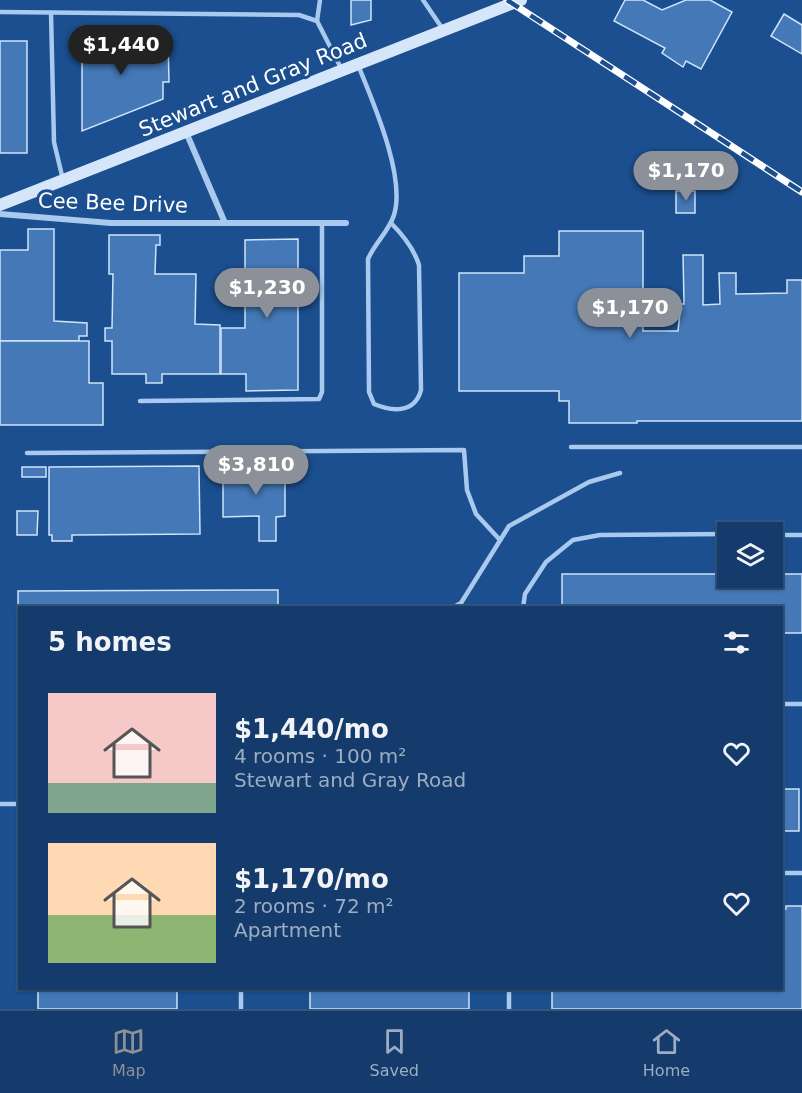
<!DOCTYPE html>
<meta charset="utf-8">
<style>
body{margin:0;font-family:"DejaVu Sans",sans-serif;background:#214673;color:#f1f3f6;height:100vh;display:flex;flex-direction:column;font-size:22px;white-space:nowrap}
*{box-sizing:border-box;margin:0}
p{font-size:20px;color:#9dadc1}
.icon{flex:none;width:33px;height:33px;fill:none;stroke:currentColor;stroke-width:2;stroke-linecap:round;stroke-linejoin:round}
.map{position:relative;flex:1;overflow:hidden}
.side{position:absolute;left:18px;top:606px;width:765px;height:384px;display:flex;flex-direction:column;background:#143b6b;border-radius:0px;box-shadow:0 2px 4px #0004,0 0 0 2px #33557e}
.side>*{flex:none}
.tools{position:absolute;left:717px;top:522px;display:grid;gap:12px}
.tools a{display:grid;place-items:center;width:66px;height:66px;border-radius:0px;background:#143b6b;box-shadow:0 2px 4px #0004,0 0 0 2px #33557e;font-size:30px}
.price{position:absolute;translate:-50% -51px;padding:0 14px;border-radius:21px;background:#8c9099;color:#fff;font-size:20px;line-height:39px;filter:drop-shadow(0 2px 3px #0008)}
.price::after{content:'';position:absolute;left:50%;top:36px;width:18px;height:14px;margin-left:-9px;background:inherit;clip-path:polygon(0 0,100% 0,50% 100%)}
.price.active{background:#222;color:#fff}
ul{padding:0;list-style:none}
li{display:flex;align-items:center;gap:18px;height:150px;padding:0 30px}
li span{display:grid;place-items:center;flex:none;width:168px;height:120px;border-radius:0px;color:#555}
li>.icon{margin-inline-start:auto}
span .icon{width:72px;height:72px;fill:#fffc;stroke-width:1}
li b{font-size:26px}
h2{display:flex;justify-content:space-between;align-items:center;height:72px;padding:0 30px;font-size:26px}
.menu{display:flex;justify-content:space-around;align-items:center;height:84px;border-top:2px solid #33557e;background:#143b6b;font-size:16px;color:#9dadc1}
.menu a{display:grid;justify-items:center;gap:3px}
.menu .active{color:#8c9099}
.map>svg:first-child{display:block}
.building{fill:#4478b7;stroke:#cfe3fa;stroke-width:1.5}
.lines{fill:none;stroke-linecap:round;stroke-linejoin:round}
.lane{stroke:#a9c9ee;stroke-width:4.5}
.street{stroke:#a9c9ee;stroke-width:6}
.secondary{stroke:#d6e6fa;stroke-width:12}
.rail-casing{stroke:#fff;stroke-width:7}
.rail{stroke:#1b4f8f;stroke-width:4.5;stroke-dasharray:14;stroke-linecap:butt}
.labels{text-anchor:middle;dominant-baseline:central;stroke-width:6;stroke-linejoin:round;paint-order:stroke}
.street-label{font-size:21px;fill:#fff;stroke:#1b4f8f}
</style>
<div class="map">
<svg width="802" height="1009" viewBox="0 0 802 1009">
<rect width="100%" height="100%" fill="#1b4f8f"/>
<g class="building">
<path d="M351,0H371V20L351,25Z"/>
<path d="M625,0H643L662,10L686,0H710L732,12L701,69L686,61L683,67L662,53L665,48L614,21Z"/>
<path d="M784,14L802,25V54L771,36Z"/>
<path d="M82,38H168L169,82H163V99L82,131Z"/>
<rect x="0" y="41" width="27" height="112"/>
<rect x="676" y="191" width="19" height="22"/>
<path d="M28,229H54V321L87,323V336H79V341H0V250H28Z"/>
<path d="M559,231H643V331H678L681,304H684L683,255H703V305L720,304L719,273H736V294L787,293V280H802V421H637V423H569V401H559V391H459V273H524V256H559Z"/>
<path d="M109,235H160V245H156L155,274H196L195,324L220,325V374H162V383H146V374H112V341H105V328H112L113,274H109Z"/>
<path d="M298,239V390L246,391V374H221V328H245V240Z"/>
<path d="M0,341H89V383H103V425H0Z"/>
<path d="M199,466L200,534L72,535V541H52V535H49V467Z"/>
<path d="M223,466H285V516L276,517V541H259V516L223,517Z"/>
<rect x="22" y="467" width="24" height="10"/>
<path d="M17,511H38L37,535H17Z"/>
<path d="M562,574H728V578H772V574H802V633H782V608H562Z"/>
<path d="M278,590V608H20L19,716L18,591Z"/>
<rect x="782" y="789" width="17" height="42"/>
<path d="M786,906H802V1009H552V988H782V910L786,909Z"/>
<rect x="38" y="988" width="139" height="21"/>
<rect x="310" y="988" width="159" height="21"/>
</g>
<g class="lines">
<g class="lane">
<path d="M423,0L442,28"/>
<path d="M0,12L299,15L317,21L342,70"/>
<path d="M51,13L54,142L63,180"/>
<path d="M317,21L320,0"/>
<path d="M358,65C373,102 406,177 394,215C389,231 375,243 368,259L369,392L374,404C393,412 415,413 421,390L419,265C414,249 403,235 391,223"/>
<path d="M140,401L319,399L322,392V223"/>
<path d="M571,447H802"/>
<path d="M27,453L464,450L467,490L476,514L500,540"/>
<path d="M772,535H802"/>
<path d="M452,608L461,603L509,526L589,482L620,473"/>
<path d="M523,608L525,594L546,562L573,540L600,535L728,534"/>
<path d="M782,704H802"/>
<path d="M0,804H20"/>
<path d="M782,873H802"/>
<path d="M241,1009V988"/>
<path d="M509,1009V988"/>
</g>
<g class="street">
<path d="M186,132L225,223"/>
<path d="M0,214L111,223H346"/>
</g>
<path class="secondary" d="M0,205L521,0"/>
<g class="rail-casing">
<path id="rail" d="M507,0L802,192"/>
</g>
<use href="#rail" class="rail"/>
</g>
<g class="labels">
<g class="street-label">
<text transform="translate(253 85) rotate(-22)">Stewart and Gray Road</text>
<text transform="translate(113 203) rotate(2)">Cee Bee Drive</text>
</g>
</g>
</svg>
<div class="tools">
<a><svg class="icon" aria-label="layers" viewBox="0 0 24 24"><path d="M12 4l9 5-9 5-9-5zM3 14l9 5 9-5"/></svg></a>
</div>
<b class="price active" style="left:121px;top:76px">$1,440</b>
<b class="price" style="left:686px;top:202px">$1,170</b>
<b class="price" style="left:267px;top:319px">$1,230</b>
<b class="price" style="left:630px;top:339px">$1,170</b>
<b class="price" style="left:256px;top:496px">$3,810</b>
<section class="side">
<h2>5 homes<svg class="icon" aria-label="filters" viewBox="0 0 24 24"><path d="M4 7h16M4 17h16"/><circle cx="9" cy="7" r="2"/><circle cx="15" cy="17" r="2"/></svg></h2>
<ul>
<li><span style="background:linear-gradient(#f6c9c9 75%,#7fa58c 0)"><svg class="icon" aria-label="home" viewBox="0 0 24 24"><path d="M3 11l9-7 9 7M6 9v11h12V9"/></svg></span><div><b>$1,440/mo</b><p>4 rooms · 100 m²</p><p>Stewart and Gray Road</p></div><svg class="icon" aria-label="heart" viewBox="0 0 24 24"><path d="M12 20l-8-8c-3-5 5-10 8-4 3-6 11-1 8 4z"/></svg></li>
<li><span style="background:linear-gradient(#ffd9b3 60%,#8fb573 0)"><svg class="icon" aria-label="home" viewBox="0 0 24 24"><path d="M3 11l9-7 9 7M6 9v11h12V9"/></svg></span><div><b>$1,170/mo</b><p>2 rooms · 72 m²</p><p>Apartment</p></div><svg class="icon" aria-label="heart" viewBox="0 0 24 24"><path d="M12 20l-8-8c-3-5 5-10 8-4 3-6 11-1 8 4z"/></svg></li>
</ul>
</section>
</div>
<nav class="menu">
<a class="active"><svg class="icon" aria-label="map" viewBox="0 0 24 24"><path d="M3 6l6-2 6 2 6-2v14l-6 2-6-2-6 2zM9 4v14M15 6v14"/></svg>Map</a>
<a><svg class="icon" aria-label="saved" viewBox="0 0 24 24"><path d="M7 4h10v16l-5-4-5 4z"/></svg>Saved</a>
<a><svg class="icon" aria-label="home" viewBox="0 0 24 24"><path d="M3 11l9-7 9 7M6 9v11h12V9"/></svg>Home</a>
</nav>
